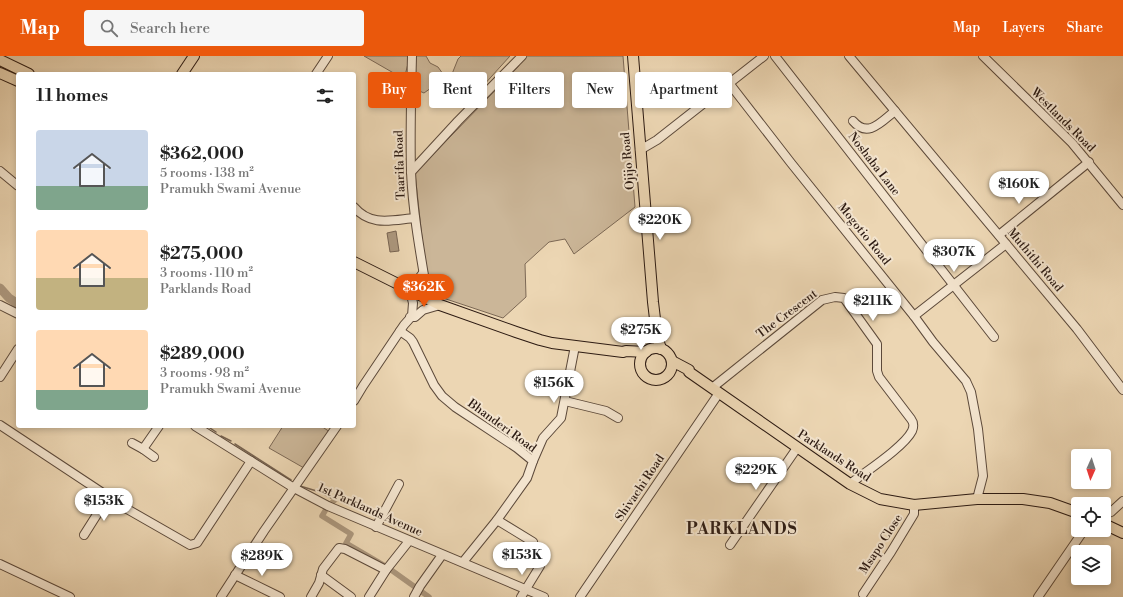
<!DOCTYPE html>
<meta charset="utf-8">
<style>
body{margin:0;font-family:"Libre Bodoni",serif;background:#f6f6f6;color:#222;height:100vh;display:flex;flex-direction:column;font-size:15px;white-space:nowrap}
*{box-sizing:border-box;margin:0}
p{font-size:13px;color:#767676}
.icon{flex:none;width:22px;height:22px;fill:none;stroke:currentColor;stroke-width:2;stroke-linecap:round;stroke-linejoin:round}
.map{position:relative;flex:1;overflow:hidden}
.side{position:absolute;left:16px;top:16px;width:340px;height:356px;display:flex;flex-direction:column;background:#fff;border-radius:4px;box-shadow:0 2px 6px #0003}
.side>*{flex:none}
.banner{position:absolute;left:368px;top:16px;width:380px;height:36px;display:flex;gap:8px}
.needle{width:26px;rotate:183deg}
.fabs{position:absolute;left:1071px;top:393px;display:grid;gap:8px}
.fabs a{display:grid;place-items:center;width:40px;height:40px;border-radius:4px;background:#fff;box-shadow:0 2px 6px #0003;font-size:20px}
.price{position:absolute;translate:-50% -34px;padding:0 9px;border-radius:14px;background:#fff;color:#222;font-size:13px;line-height:26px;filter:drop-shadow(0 1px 2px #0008)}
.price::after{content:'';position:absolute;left:50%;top:24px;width:12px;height:9px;margin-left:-6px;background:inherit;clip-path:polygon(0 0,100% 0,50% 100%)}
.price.selected{background:#ea580c;color:#fff}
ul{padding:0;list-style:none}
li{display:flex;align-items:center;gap:12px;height:100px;padding:0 20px}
li span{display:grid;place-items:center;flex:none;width:112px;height:80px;border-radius:4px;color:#555}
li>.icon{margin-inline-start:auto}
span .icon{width:48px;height:48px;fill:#fffc;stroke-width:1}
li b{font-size:17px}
h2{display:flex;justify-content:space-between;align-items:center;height:48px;padding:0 20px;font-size:17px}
.chip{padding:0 14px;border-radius:4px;background:#fff;box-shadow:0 2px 6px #0003;font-size:14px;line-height:36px}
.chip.selected{background:#ea580c;color:#fff}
header{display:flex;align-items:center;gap:24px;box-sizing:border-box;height:56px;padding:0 20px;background:#ea580c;color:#fff}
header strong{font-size:19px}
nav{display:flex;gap:22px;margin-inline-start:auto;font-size:14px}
.search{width:280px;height:36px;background:#f6f6f6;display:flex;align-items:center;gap:10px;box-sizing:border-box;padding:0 14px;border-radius:4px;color:#767676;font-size:15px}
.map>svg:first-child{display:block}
.green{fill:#cbb698;stroke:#7c6855}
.water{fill:#ab967c;stroke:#786452}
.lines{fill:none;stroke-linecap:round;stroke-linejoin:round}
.stream{stroke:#786452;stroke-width:1.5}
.canal{stroke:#ab967c;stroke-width:5.5}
.river{stroke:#ab967c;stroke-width:9}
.minor-casing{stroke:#5c493a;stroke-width:10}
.major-casing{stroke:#2c1a12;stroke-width:12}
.minor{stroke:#f3e4ce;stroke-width:8}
.major{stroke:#ecd6b3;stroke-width:10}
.labels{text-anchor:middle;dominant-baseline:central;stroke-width:4;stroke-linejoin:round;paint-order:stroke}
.street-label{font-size:12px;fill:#2c1a12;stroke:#f3e4ce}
.district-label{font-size:16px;font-weight:bold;letter-spacing:1px;fill:#2c1a12;stroke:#f3e4ce}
</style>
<header>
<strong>Map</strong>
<div class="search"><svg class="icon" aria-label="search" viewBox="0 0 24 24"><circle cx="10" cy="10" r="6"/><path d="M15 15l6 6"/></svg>Search here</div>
<nav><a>Map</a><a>Layers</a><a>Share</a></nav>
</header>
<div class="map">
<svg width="1123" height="541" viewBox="0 0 1123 541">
<rect width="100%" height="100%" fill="#ecd6b3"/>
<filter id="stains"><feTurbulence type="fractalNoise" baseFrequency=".005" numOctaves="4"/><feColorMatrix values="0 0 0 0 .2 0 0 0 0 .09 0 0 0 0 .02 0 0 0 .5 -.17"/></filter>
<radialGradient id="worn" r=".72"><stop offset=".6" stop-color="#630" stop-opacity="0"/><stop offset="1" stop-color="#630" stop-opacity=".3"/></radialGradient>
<g class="green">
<path d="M364,0H410L404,23Z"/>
<path d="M415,0H426L430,7L438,11L443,18L438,27L424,37L415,33Z"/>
<path d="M461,0H510L463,52L446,33L458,3Z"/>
<path d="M524,0H623L635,151L574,198L565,183L549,186L525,208L526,241L503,262L428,237L415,117L518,11Z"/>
<path d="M283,370H321L330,376L304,412L269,392Z"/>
</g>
<g class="water">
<path d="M605,28H614L616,48L607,49Z"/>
<path d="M396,175L399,195L390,196L387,177Z"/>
</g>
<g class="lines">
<g class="stream">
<path d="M207,370L216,376"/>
<path d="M221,380L231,385"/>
<path d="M235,388L291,424"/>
<path d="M300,430L320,436L335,444"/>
</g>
<path class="canal" d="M335,444L328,450L322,460L351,478L346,487L387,511L429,541"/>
<path class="river" d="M0,232L9,242L18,248"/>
<g class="minor-casing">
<g id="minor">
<path d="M412,0C411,39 410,77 411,116C413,159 421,201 428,243"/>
<path d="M775,0L994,281"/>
<path d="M849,0L1077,273L1123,334"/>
<path d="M983,0L1072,87L1123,149"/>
<path d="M316,18L328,0"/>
<path d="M729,27L791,107L914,260L933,286L966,325L971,336L978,373L983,420L977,443"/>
<path d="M853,65C868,83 882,65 895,55"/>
<path d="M640,94L657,84L764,0"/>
<path d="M0,115L18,130"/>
<path d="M411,116L458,65L522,0"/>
<path d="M354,151C371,171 392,164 415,162"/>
<path d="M999,179L1089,106"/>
<path d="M401,230L417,225L423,217"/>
<path d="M0,249L18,258"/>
<path d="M914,260L1006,188"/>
<path d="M410,261H415L423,254L440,249"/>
<path d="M400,275L410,282L413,286L434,329L442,340L455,351L517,392L533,405L527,422L497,464L463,506"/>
<path d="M0,321L18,293"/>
<path d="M712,332L822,244L835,241L844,242L877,288V315L879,321L911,363C914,367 914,370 912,375C904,391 865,416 850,428"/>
<path d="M354,345L363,330L404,269L412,260L413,247L410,235"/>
<path d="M565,345L606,355L618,362"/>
<path d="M0,369L127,453L190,489L197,487L251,405"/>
<path d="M195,370L294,432L328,450L544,541"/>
<path d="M132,387L143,393L159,370"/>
<path d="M143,393L154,401"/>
<path d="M533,405L543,382L561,362L575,290"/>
<path d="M1104,459L1111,456L1123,445"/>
<path d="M497,464L533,486"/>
<path d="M376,471L399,428"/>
<path d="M84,479L108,441"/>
<path d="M730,489L797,392"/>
<path d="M0,508L70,541"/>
<path d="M235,519L280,541"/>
<path d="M321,519L351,541"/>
<path d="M863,538L891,496L914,458V449"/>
<path d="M221,541L264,475L337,370"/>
<path d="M311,541L319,527L323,513L339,492L345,493L386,514"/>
<path d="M369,541L386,514L409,485"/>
<path d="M414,541L420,530L442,499"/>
<path d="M521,541L540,510"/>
<path d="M580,541L719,337"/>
<path d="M1038,541L1084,474"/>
</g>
</g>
<g class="major-casing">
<g id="major">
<path d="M633,0L653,246L657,280L661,293"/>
<path d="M0,4L29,18"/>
<path d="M0,17L18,25"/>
<path d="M182,18L194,0"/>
<path d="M354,206L440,249L516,276L540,284L552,287L623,296L626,295L646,296"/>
<circle cx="656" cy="308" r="16"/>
<path d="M672,305L689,314V316L850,428L880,443L914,449L977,443H1023L1050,447L1078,457"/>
<path d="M1104,468L1123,477"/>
</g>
</g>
<use href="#minor" class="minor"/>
<use href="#major" class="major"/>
</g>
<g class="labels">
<g class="street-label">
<text transform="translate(1063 64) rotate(45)">Westlands Road</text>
<text transform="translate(628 105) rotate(-95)">Ojijo Road</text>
<text transform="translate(874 108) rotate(52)">Noshaba Lane</text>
<text transform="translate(400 109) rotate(-92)">Taarifa Road</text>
<text transform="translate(864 178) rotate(51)">Mogotio Road</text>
<text transform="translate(1035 204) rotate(50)">Muthithi Road</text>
<text transform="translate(787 258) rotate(-37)">The Crescent</text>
<text transform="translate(502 370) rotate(36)">Bhanderi Road</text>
<text transform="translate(834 400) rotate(33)">Parklands Road</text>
<text transform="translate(640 432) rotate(-56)">Shivachi Road</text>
<text transform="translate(370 454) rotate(24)">1st Parklands Avenue</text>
<text transform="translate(881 488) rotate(-57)">Msapo Close</text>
</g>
<g class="district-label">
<text x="742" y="473">PARKLANDS</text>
</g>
</g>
<rect width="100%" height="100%" filter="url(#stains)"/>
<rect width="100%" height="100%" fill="url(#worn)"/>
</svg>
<div class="fabs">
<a><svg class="needle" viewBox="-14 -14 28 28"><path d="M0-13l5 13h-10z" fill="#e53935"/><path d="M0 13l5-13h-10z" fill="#767676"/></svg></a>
<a><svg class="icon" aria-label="locate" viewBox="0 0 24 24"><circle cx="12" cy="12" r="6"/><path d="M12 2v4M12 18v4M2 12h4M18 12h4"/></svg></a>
<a><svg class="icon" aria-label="layers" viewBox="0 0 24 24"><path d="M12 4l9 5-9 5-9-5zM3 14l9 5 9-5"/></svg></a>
</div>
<b class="price" style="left:1019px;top:149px">$160K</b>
<b class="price" style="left:660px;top:185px">$220K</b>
<b class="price" style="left:954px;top:217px">$307K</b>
<b class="price selected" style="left:424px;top:252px">$362K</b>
<b class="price" style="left:873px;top:266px">$211K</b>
<b class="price" style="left:641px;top:295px">$275K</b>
<b class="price" style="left:554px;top:348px">$156K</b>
<b class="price" style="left:756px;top:435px">$229K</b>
<b class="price" style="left:104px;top:466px">$153K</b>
<b class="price" style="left:522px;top:520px">$153K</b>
<b class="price" style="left:262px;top:521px">$289K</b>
<div class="banner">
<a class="chip selected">Buy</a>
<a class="chip">Rent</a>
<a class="chip">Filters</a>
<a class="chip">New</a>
<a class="chip">Apartment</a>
</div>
<section class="side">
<h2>11 homes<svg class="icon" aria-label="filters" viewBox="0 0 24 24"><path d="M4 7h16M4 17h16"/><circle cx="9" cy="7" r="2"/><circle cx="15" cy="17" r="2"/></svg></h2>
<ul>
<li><span style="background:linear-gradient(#c9d6e8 70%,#7fa58c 0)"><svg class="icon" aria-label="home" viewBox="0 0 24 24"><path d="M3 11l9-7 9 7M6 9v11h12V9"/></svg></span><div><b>$362,000</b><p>5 rooms · 138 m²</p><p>Pramukh Swami Avenue</p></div></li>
<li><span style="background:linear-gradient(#ffd9b3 60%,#c2b280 0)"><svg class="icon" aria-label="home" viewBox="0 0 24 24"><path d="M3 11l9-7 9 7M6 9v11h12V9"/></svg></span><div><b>$275,000</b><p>3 rooms · 110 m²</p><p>Parklands Road</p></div></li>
<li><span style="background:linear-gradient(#ffd9b3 75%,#7fa58c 0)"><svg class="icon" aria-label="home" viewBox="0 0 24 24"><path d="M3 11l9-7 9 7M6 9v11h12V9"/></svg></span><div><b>$289,000</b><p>3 rooms · 98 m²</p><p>Pramukh Swami Avenue</p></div></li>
</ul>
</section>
</div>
